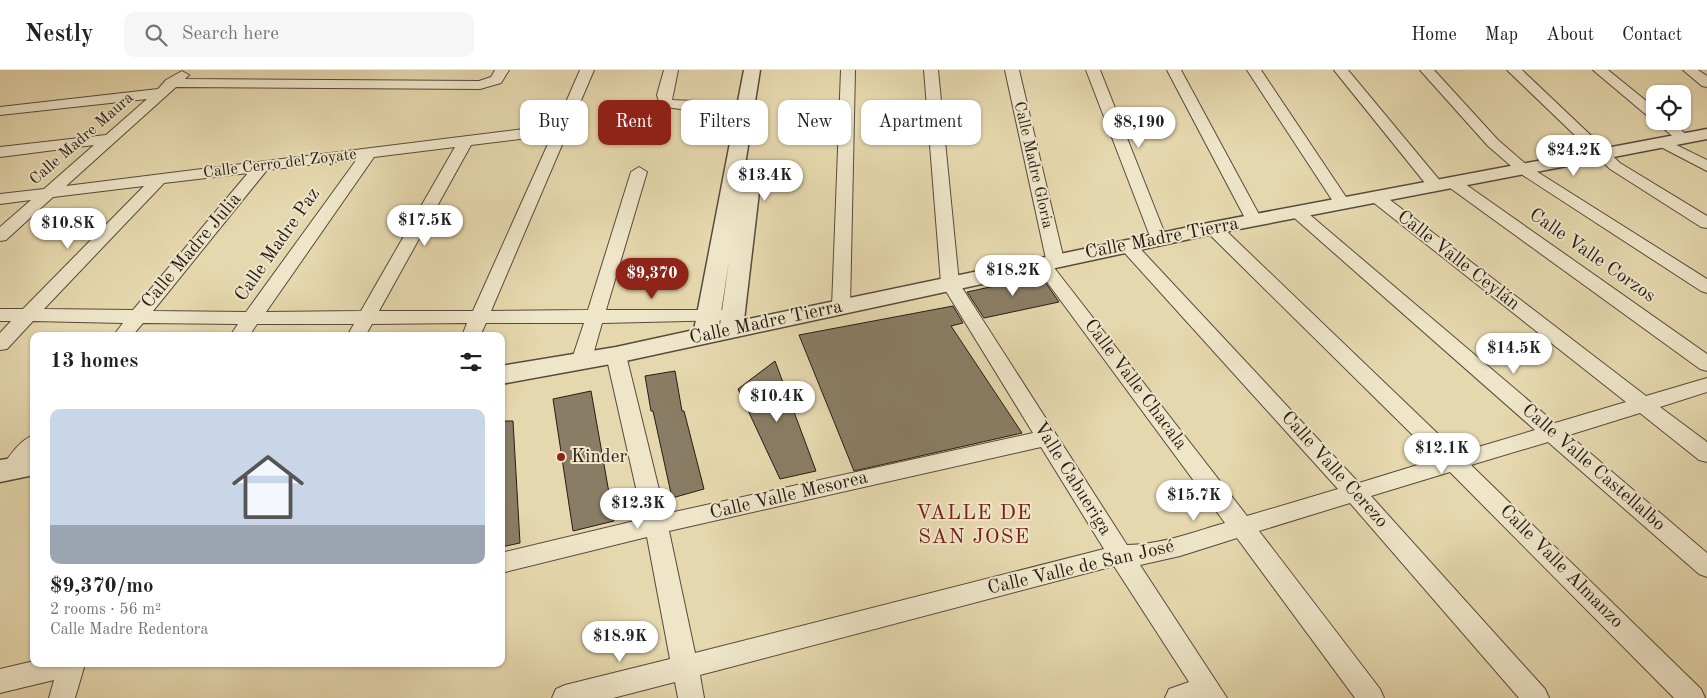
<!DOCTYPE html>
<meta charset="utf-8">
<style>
body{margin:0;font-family:"Old Standard TT",serif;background:#f6f6f6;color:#202124;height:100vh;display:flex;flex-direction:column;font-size:19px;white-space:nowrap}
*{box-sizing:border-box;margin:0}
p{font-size:16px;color:#757577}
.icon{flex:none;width:28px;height:28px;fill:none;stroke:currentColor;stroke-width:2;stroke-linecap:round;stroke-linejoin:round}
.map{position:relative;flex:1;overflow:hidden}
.details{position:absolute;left:30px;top:262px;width:475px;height:335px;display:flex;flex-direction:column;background:#fff;border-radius:10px;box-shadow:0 1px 4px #0004}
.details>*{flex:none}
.guide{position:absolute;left:520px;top:30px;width:475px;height:45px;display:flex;gap:10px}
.controls{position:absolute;left:1646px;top:15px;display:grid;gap:10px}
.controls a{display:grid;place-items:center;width:45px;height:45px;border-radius:10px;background:#fff;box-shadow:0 1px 4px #0004;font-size:25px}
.price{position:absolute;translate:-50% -42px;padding:0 11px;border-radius:18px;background:#fff;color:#222;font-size:16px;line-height:32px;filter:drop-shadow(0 1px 2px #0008)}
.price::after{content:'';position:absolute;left:50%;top:30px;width:15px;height:11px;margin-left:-8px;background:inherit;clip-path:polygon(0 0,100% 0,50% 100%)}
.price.selected{background:#8f2418;color:#fff}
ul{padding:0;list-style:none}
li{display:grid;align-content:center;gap:10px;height:265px;padding:0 20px}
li+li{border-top:1px solid #e0e0e0}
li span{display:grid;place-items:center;height:155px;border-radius:10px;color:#555}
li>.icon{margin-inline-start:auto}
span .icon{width:90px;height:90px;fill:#fffc;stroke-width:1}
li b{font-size:21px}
h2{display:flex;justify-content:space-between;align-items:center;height:60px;padding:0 20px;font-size:21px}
.tag{padding:0 18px;border-radius:10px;background:#fff;box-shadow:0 1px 4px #0004;font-size:18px;line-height:45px}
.tag.selected{background:#8f2418;color:#fff}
header{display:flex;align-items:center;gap:30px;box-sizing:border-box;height:70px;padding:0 25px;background:#fff;border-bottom:1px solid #e0e0e0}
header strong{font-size:24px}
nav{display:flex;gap:28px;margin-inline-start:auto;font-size:18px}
.search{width:350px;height:45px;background:#f6f6f6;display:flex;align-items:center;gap:12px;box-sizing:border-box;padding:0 18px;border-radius:10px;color:#757577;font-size:19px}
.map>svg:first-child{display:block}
.building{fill:#8a7d65;stroke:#271b15}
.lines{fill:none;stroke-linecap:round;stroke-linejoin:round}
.minor-casing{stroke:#574a3b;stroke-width:2}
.tertiary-casing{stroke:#574a3b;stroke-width:3}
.minor{fill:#efe6ca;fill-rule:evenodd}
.tertiary{fill:#efe6ca;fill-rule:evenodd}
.poi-dot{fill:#8f2418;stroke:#efe6ca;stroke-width:2}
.labels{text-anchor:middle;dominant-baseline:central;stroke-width:4;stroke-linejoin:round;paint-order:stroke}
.far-street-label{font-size:16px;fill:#271b15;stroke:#efe6ca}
.street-label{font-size:19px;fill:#271b15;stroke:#efe6ca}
.poi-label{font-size:19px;fill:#271b15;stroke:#efe6ca;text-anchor:start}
.quarter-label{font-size:21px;letter-spacing:1px;fill:#7a1f14;stroke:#efe6ca}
</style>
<header>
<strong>Nestly</strong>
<div class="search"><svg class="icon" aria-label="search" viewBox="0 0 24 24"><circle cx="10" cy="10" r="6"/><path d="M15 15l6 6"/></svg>Search here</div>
<nav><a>Home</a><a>Map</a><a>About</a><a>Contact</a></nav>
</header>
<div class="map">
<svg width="1707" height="628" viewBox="0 0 1707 628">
<rect width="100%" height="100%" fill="#e6d8ae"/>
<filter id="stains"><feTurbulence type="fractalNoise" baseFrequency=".004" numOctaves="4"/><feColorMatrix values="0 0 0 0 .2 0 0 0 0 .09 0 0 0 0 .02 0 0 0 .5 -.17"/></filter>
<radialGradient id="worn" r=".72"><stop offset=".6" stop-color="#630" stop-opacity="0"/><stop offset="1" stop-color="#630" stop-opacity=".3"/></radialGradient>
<g class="building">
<path d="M1041,206L1059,232L984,248L967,222Z"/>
<path d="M953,236L963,253L951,256L1022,363L854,401L799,265Z"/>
<path d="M775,291L816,401L780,409L738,319Z"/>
<path d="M675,301L682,341H684L704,419L672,428L653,341H651L645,306Z"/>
<path d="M591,321L614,451L573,461L553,329Z"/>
<path d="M501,351H513L520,473L501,477Z"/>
</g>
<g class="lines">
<g class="minor-casing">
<g id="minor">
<path d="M495,0H509L501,13L480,19L176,17L66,116L556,55L580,0H594L491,241L588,240L631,102L639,97L647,102L606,240H723L730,242L732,246L730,250L602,253L591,292L588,297L581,299L574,297L571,292L584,253H486L480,266H462L467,253L372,254L365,266H347L354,254H257L249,266H230L238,254L143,253L132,266H113L123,253L33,251L7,279L0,280V263L11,251H0V239H23L144,116L53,127L6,170L0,171V157L31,130L0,134V124L44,119L94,75L0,87V77L106,65L147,29L0,45V37L158,19L166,10L182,1L189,5L185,9L479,11L491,7ZM552,65L473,241H379L471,75ZM455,77L361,241L266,242L374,87ZM357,89L246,242L153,241L267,100ZM248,103L133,240L44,239L164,113Z"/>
<path d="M664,0H678L672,30L718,32L725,36C717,45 672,39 660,35L657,25Z"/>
<path d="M841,0H855L850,237L847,241H835L832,237Z"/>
<path d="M924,0H938L959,213L1127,475C1160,475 1193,462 1225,453L1033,193L1036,189H1046L1005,0H1019L1064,190L1061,194L1052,195L1247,446L1338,419L1122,180L1119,176L1122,172H1134L1359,413L1437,389L1207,162L1205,158L1207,154H1219L1458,383L1535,360L1291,145L1289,142L1291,139H1303L1555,353L1626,332L1369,129L1367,126L1369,123H1381L1646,326L1707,308V322L1660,337L1707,372V392L1699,390L1640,343L1569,365L1707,483V507L1699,504L1548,372L1471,395L1701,619L1705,628H1674L1450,402L1371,426L1545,619L1549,628H1519L1350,433L1259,461L1380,619L1384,628H1355L1237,468L1180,486L1140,495L1227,628H1165L1169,619L1189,612L1114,496L700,605L704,628H678L675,612L613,628H552L556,619L565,615L670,589L647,467L501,503V483L643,449L606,285L609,280L616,278L623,280L626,285L665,444L1033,363L941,213ZM1041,377L1104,479L695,583L669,461Z"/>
<path d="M1086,0H1100L1167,169L1165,173H1153L1151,169Z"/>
<path d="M1167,0H1181L1262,150L1260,154H1248L1246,150Z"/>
<path d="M1247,0H1261L1350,133L1348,136H1336Z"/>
<path d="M1334,0H1348L1441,112L1443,115L1441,118H1429Z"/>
<path d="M1420,0H1434L1498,70L1528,96L1707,209V223L1701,221L1518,102L1488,76Z"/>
<path d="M1507,0H1522L1620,93L1707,146V158L1701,157L1610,99Z"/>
<path d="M1593,0H1608L1655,38V49L1650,48Z"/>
<path d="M1683,0H1698L1707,6V17L1702,16Z"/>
<path d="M1655,51H1671L1690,68L1683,72L1678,71Z"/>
<path d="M1662,68L1707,90V101L1657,75L1655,72L1657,69Z"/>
<path d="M1452,107L1458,109L1707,284V301L1700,299L1446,115L1444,112Z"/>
<path d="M34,365C34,372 35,379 34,385C32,399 16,409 4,405L1,399C8,387 21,369 34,365Z"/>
<path d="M34,591V594H85L75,628H49L54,610L0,623V599Z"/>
</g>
</g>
<g class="tertiary-casing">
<g id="tertiary">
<path d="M744,0H760L744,101L751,99L758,101L761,105L744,250L1213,152L1707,59V69L1213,164L616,293L501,314V296L616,277L694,260ZM729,191L720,255H719Z"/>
<path d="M34,385V405L0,412V390Z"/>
</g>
</g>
<use href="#minor" class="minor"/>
<use href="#tertiary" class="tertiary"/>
</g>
<circle class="poi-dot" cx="561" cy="387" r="5"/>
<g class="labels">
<g class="far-street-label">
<text transform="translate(82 69) rotate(-41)">Calle Madre Maura</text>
<text transform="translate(280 94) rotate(-7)">Calle Cerro del Zoyate</text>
<text transform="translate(1033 95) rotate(77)">Calle Madre Gloria</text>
</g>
<g class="street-label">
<text transform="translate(1162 169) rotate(-11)">Calle Madre Tierra</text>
<text transform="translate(278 175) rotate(-55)">Calle Madre Paz</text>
<text transform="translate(192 181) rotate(-50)">Calle Madre Julia</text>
<text transform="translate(1592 186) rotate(35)">Calle Valle Corzos</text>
<text transform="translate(1458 191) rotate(38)">Calle Valle Ceylán</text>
<text transform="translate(766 253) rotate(-12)">Calle Madre Tierra</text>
<text transform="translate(1135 315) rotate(53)">Calle Valle Chacala</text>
<text transform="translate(1593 398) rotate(41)">Calle Valle Castellalbo</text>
<text transform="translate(1334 400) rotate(48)">Calle Valle Cerezo</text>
<text transform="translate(1072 409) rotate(58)">Valle Cabueriga</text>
<text transform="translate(789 426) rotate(-13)">Calle Valle Mesorea</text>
<text transform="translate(1561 497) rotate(45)">Calle Valle Almanzo</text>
<text transform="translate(1081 498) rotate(-13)">Calle Valle de San José</text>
</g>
<g class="poi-label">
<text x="571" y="387">Kinder</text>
</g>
<g class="quarter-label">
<text x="974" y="443">VALLE DE<tspan x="974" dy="24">SAN JOSE</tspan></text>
</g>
</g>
<rect width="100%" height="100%" filter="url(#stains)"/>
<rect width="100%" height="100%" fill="url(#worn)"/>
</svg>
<div class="controls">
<a><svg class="icon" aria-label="locate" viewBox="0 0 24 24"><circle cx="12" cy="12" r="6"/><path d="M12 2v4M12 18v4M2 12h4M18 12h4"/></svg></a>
</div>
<b class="price" style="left:1139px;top:79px">$8,190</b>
<b class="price" style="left:1574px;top:107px">$24.2K</b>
<b class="price" style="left:765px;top:132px">$13.4K</b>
<b class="price" style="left:425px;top:177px">$17.5K</b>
<b class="price" style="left:68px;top:180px">$10.8K</b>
<b class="price" style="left:1013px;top:227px">$18.2K</b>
<b class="price selected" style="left:652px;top:230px">$9,370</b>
<b class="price" style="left:1514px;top:305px">$14.5K</b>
<b class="price" style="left:777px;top:353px">$10.4K</b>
<b class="price" style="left:1442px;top:405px">$12.1K</b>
<b class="price" style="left:1194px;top:452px">$15.7K</b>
<b class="price" style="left:638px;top:460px">$12.3K</b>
<b class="price" style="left:620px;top:593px">$18.9K</b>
<div class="guide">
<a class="tag">Buy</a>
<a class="tag selected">Rent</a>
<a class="tag">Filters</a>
<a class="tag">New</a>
<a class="tag">Apartment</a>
</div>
<section class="details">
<h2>13 homes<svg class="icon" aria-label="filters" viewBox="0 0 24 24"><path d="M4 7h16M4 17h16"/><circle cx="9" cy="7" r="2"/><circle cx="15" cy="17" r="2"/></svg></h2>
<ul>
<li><span style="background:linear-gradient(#c9d6e8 75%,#9aa5b1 0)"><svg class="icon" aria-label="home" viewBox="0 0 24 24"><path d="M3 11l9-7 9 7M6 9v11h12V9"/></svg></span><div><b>$9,370/mo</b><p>2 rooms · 56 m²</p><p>Calle Madre Redentora</p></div></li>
</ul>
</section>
</div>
